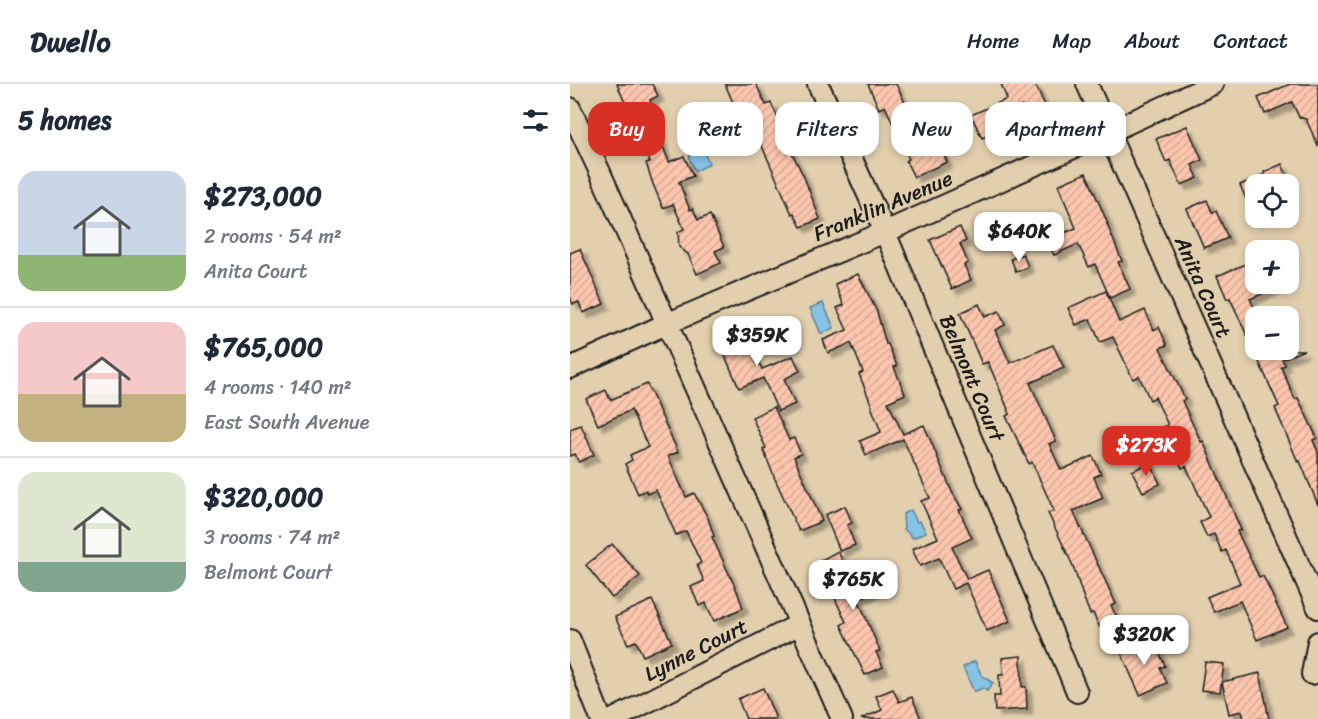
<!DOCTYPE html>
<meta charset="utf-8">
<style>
body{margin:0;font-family:Sriracha,sans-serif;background:#f2f2f3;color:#1f2937;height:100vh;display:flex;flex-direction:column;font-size:22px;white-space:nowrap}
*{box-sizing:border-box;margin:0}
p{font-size:20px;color:#747a83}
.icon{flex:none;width:33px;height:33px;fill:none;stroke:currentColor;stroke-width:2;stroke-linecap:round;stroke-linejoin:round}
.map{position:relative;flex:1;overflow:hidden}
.side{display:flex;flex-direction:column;background:#fff;width:570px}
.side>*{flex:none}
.top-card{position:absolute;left:18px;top:18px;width:570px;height:54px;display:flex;gap:12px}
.buttons{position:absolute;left:675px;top:90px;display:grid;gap:12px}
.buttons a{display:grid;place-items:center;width:54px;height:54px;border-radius:12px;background:#fff;box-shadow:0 3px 9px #0003;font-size:30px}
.price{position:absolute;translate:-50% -51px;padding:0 14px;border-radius:12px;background:#fff;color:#222;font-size:20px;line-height:39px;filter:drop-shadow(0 2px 3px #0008)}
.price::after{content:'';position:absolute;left:50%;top:36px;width:18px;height:14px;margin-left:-9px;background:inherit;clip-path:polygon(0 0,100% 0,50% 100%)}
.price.active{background:#d93025;color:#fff}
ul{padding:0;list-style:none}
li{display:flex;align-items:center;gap:18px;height:150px;padding:0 18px}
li+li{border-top:2px solid #e0e1e3}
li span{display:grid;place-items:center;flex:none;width:168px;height:120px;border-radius:18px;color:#555}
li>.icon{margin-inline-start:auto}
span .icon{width:72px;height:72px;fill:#fffc;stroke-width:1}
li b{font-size:26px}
h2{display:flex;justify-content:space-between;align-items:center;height:72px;padding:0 18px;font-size:26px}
.chip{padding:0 21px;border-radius:18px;background:#fff;box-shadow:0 3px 9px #0003;font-size:21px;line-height:54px}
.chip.active{background:#d93025;color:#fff}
header{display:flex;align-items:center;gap:36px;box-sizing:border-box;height:84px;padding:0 30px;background:#fff;border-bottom:2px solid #e0e1e3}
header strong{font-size:28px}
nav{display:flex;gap:33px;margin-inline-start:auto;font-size:21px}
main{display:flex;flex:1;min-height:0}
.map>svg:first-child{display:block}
.water{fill:#85c3e5;stroke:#5b8095;stroke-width:1.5}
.building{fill:url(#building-hatch);stroke:#1c1c1c;stroke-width:1.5;filter:url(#shadow)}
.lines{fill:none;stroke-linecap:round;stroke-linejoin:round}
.minor-casing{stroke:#1c1c1c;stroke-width:24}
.minor{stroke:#e2cfad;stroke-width:20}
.labels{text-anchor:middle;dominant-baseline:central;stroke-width:4.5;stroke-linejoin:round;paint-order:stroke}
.street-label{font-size:21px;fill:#1c1c1c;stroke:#e2cfad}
</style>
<header>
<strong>Dwello</strong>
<nav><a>Home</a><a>Map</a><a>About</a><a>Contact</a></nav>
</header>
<main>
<section class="side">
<h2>5 homes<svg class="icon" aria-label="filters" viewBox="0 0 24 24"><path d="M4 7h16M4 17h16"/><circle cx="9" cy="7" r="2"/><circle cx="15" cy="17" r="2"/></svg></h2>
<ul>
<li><span style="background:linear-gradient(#c9d6e8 70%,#8fb573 0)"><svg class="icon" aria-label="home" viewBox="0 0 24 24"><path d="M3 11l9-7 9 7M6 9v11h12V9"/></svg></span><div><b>$273,000</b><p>2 rooms · 54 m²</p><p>Anita Court</p></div></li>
<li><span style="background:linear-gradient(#f6c9c9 60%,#c2b280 0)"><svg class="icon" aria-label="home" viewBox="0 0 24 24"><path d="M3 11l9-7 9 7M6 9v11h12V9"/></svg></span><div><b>$765,000</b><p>4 rooms · 140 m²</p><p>East South Avenue</p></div></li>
<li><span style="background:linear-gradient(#dfe7d0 75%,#7fa58c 0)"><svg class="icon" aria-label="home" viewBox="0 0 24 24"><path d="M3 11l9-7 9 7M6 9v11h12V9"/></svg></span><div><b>$320,000</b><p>3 rooms · 74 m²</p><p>Belmont Court</p></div></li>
</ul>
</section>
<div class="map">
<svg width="748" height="635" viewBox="0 0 748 635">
<defs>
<pattern id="building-hatch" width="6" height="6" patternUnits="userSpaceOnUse" patternTransform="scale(1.5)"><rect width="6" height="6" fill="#fbc6ad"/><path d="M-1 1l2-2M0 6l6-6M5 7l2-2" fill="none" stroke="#d7aa94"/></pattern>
<filter id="shadow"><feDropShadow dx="5.5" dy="5.5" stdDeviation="1.5" flood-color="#0004"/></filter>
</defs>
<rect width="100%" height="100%" fill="#e2cfad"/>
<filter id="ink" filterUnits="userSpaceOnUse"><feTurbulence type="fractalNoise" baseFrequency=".0167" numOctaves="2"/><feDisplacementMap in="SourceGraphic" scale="12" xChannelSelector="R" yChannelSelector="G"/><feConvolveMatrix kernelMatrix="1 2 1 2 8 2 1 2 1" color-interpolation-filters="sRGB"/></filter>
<g filter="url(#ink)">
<g class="water">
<path d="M127,55L139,79L138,81L125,87L119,74L121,66L118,59Z"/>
<path d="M253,219L264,244L251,250L240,224Z"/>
<path d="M341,426L347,438L350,437L356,448L343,454L334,445L333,430Z"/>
<path d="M405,577L412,592L423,599L417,607L412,604L404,608L393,583Z"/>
</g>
<g class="building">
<path d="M47,0H82L88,12L80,16L86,39L84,40L99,78L114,72L123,92L109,98L120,126L123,125L128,136L140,131L154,163L145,167L151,179L127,190L118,170L109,163L108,148L114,145L103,120L93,124L83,100L76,79L80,78Z"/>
<path d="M155,0H186L196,21L201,19L220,60L218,61L234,93L250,135L231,143L224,129L222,130L177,28L169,32Z"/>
<path d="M298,0H326L358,67L370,62L377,78L344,93L336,77L339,75L315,22L309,25Z"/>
<path d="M431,0H465L478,28L460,36L452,22L426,35L431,46L412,54L401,31L437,15Z"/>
<path d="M720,0H748V62L736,35L729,33L722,18L695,30L688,14Z"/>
<path d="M617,42L632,76L622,81L628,94L611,101L600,76L596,78L586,55Z"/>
<path d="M712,80L719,97L711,100H686V138L670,101L695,90L694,88Z"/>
<path d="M516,89L538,140H537L552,177L548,178L560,205L540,214L525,180L519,183L508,160L484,171L477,156L506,144L488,101Z"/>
<path d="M637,116L642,128L646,127L658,154L634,164L617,125Z"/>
<path d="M390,143L396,157L390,160L398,179L394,181L401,196L382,205L360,156Z"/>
<path d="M10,165L34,220L13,229L9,218L3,220L0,213V169Z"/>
<path d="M453,170L458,183L446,188L441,175Z"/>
<path d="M678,179L682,189L686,188V200H716L680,215L686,227V266H734L712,275L715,281L711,283L725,315L728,314L747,354L743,356L748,368V421L730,377L728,378L705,324L709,322L660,214L657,215L647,192Z"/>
<path d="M288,190L307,228L316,260H318L327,282L324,283L335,310L318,318L333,350L354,341L382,408L392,425L389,426L402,454L382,463L397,495L418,486L440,537L417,547L396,499L383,505L369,474L350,482L342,465L368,454L351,417L360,414L333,355L296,371L290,357L311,348L301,322H302L289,290L293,288L281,259L258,269L253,256L277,246L267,224L274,221L265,200Z"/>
<path d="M536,207L549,238L575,226L584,246L589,243L597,261L590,264L615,315L612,317L631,358L633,357L671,446L667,447L689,493L693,492L717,543L687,556L670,517L644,528L637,513L670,499L656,466L652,468L644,450L637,453L630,438L639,433L616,382L612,384L602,362L573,374L564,356L598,341L585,313L580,316L569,292L563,295L543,253L530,258L520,235L506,241L498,224Z"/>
<path d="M409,220L415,233L429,227L435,241L425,246L440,279L483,261L494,284L460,299L486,357L479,360L491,386L523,372L531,390L524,393L533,414L503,427L546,520L541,522L548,535L530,544L523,529L520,530L513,512L503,482L478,429L484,427L462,378L459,380L436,332L440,330L418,278L412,280L390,229Z"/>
<path d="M169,240L187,280L189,279L192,285L223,272L230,287L214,295L225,320L208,327L193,294L169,304L146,251Z"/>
<path d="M77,300L108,368L98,372L116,413L124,409L138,434L144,452L142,453L167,507L173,524L144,537L136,519L129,522L121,503L134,497L127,481L131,479L116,447L106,451L86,406L77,410L76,406L68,410L55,380L62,376L60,371L78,363L61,326L28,341L16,315L36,306L40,316Z"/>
<path d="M204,323L219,356L224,354L231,370L224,373L252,437L229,447L205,395L193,365L196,364L182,333Z"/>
<path d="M11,341L24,371L9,378L5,370L0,372V345Z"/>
<path d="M580,378L590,400L573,408L562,387Z"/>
<path d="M275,422L282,439L277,441L285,461L270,467L255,431Z"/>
<path d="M42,460L70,492L42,514L16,481Z"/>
<path d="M268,467L283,501L299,494L305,507L288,515L310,567L306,568L313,583L295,591L271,541L276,538L248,478Z"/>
<path d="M82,516L102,559L73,572L66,557L58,560L45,533Z"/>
<path d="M565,555L572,569L587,563L595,582L590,584L597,599L570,611L548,562Z"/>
<path d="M451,572L452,603H456L457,625L425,627L424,612H430L429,591H433L432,574Z"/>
<path d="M635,578L654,580L650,608L631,606Z"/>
<path d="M690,589L699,635H674L672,627L659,630L652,598Z"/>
<path d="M193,604L206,635H176L168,615Z"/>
<path d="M323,605L329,618L342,613L351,635H291L312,626L306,612Z"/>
</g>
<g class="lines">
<g class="minor-casing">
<g id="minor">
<path d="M248,0L315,148L507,608"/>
<path d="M517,0L748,524"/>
<path d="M0,24L29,86L272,635"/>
<path d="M0,284L96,240L315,148L539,48L643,0"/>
<path d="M0,556L31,635"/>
<path d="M742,590L748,558"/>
<path d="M44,635L230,540"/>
</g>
</g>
<use href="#minor" class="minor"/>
</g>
</g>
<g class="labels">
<g class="street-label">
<text transform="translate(313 122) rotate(-23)">Franklin Avenue</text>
<text transform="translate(633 203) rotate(66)">Anita Court</text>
<text transform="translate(402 294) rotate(67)">Belmont Court</text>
<text transform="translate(126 566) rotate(-27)">Lynne Court</text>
</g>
</g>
</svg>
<div class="buttons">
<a><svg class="icon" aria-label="locate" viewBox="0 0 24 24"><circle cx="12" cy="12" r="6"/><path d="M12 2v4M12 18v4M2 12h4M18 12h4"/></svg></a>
<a>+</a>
<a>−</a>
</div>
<b class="price" style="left:449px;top:179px">$640K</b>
<b class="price" style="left:187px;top:283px">$359K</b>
<b class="price active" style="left:576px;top:393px">$273K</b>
<b class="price" style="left:283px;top:527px">$765K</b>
<b class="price" style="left:574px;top:582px">$320K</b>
<div class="top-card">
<a class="chip active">Buy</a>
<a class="chip">Rent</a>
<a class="chip">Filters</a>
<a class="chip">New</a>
<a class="chip">Apartment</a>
</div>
</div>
</main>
